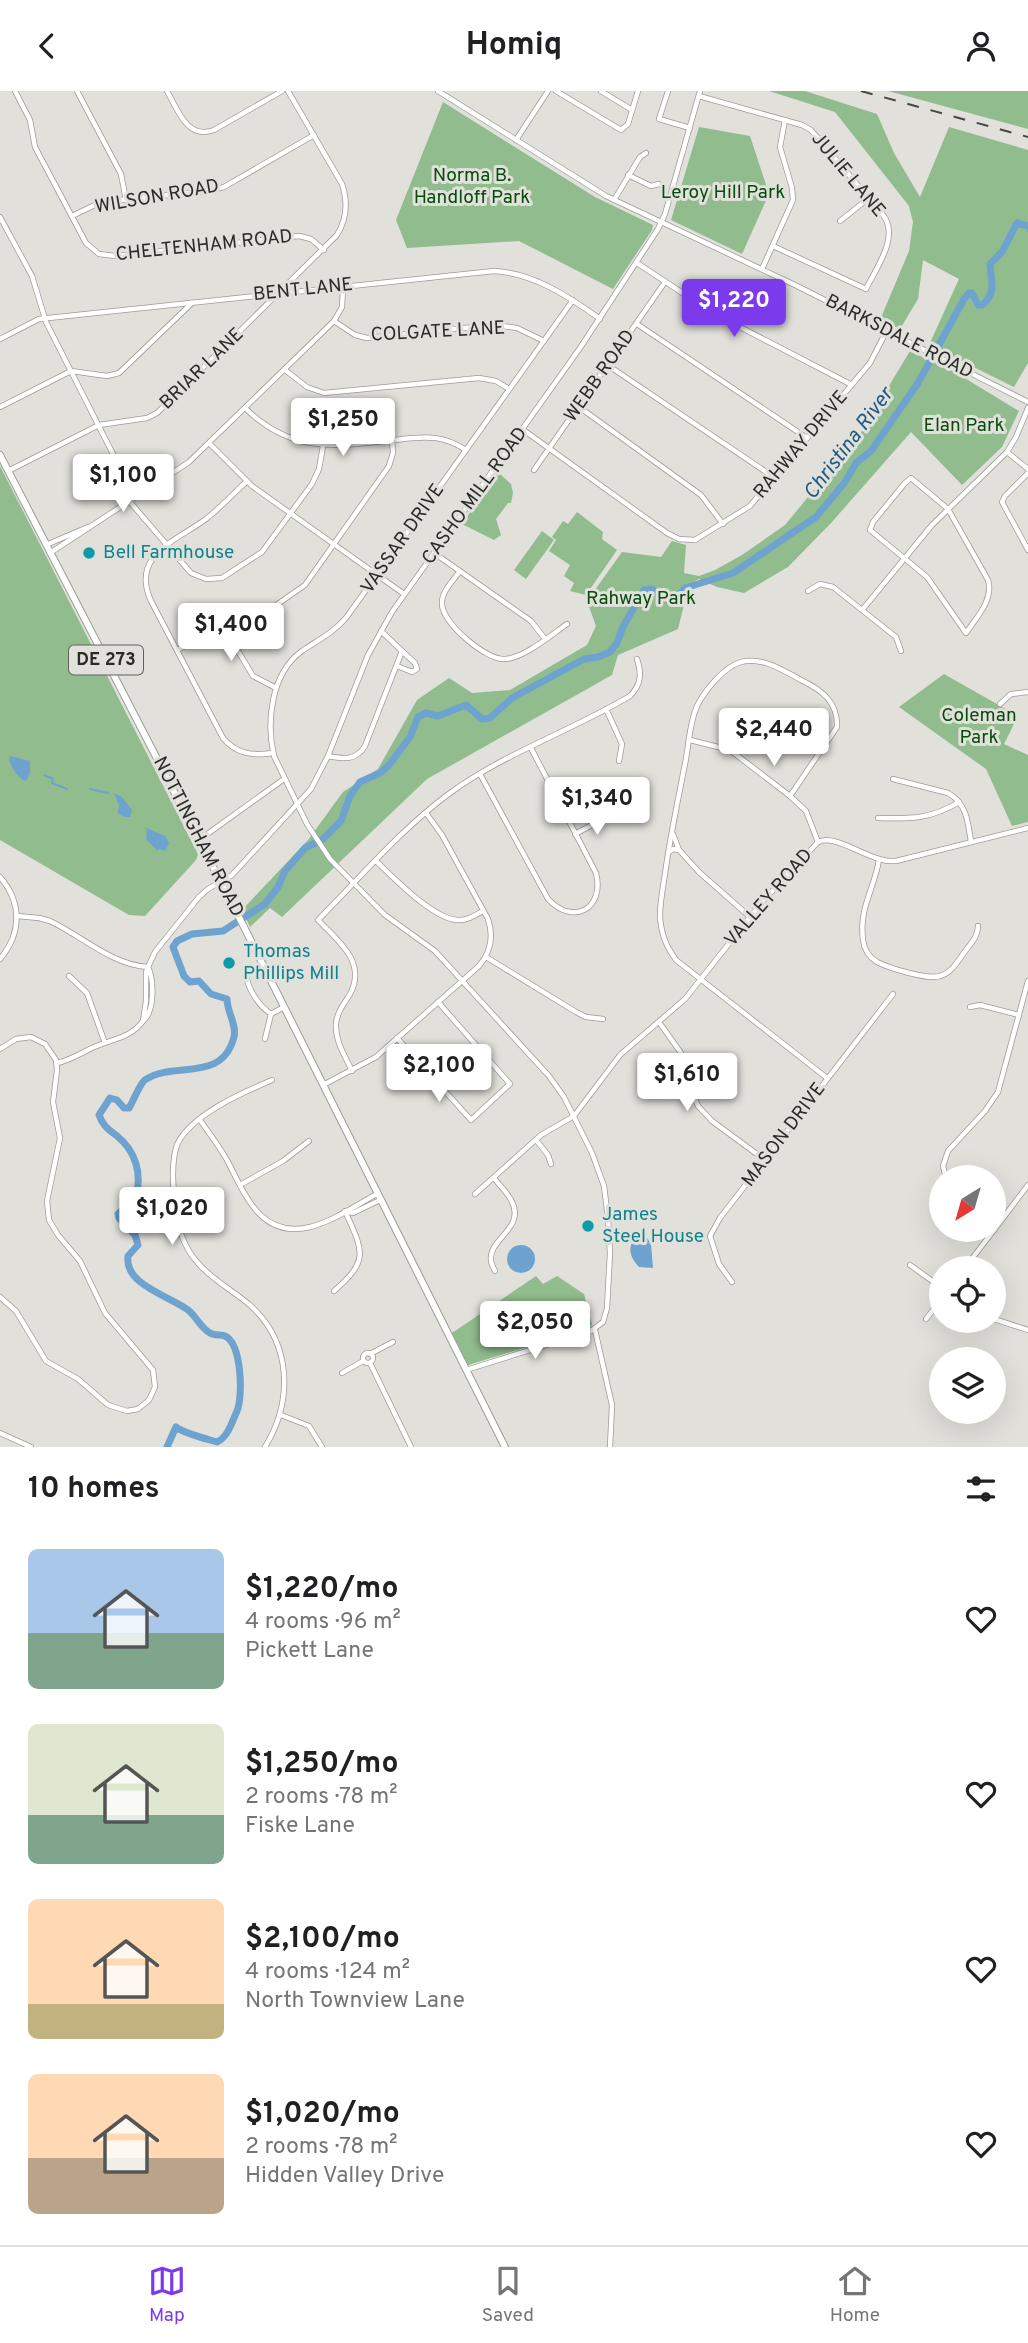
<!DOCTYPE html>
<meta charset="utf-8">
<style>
body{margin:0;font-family:Overpass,sans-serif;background:#f2f2f2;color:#202124;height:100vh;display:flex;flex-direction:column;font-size:26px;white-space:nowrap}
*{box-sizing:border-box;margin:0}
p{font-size:23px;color:#757577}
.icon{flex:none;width:38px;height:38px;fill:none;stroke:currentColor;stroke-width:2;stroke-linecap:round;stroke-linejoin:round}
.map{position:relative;height:1356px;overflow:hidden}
.details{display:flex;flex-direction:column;background:#fff;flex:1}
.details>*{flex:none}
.needle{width:46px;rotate:217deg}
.tools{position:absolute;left:929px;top:1074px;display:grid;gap:14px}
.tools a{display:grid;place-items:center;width:77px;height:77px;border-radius:50%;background:#fff;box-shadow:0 7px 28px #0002;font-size:35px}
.price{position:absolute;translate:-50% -60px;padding:0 16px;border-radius:7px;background:#fff;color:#222;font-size:23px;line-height:46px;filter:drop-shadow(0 2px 4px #0008)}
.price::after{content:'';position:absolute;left:50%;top:42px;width:21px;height:16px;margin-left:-10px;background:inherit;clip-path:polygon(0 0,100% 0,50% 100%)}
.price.current{background:#7c3aed;color:#fff}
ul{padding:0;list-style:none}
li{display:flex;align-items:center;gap:21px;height:175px;padding:0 28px}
li span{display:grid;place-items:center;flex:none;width:196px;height:140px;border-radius:10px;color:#555}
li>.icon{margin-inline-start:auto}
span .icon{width:84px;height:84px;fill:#fffc;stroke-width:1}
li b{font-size:30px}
h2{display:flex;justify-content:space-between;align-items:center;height:84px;padding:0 28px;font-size:30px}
header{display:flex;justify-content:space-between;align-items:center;height:91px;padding:0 28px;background:#fff;font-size:32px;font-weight:700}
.menu{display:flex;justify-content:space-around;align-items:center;height:98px;border-top:2px solid #e0e0e0;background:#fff;font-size:19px;color:#757577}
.menu a{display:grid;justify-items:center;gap:4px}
.menu .current{color:#7c3aed}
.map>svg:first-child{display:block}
.green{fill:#90bc8e}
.water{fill:#6ea3cf}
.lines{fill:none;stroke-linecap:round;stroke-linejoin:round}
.stream{stroke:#6ea3cf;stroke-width:2}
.river{stroke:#6ea3cf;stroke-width:7}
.minor-casing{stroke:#9c9b96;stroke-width:6}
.major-casing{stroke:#9c9b96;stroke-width:8}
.minor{stroke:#fff;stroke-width:4.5}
.major{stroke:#fff;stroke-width:6}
.rail{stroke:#464643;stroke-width:2;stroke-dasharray:12 12;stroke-linecap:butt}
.culture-dot{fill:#0f9aa8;stroke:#e1e0db;stroke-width:2.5}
.labels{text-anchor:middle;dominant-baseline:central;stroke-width:6;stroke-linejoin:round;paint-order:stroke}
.shield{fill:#e1e0db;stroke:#61615e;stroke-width:2}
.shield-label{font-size:18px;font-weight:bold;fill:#2a2a28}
.street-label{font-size:19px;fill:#2a2a28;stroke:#e1e0db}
.park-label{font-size:19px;fill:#064c0b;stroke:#e1e0db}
.culture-label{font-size:19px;fill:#0d838f;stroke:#e1e0db;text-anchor:start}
.water-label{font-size:21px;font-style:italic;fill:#205a85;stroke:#e1e0db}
</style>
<header><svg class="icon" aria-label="back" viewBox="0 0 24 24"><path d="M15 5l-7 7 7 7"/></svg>Homiq<svg class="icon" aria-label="person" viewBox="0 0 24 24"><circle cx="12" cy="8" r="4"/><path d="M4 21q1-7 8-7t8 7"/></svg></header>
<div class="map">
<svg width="1028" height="1356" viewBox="0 0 1028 1356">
<rect width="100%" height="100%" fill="#e1e0db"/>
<g class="green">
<path d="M769,0H805L877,23L894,62L920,106L949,36L1028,59V272L1014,296L929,254L959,188L923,169L918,208L900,238L880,229L909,160L913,131L909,115L835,21Z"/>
<path d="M888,0H1028V38Z"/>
<path d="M443,11L595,106L653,134L652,139L613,198L519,150L407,157L396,129Z"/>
<path d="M699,36L750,45L769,103L742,163L671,129Z"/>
<path d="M910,260L958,283L1019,320L1002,356L962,394L911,341L832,431L788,476L744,502L717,496L699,488L689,493L678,538L618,564L612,584L427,688L282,826L270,817L250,836L242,819L308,749L343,701L378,678L417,609L449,587L472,602L510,599L587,554L596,535L587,510L622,461L661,466L672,450L686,454L684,482L699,485L715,479L742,464L785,434L860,343Z"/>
<path d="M0,375L198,763L196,769L145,825L129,824L0,749Z"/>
<path d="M500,383L511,393L513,402L511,412H508L496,428L501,444L494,449L462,433L495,385Z"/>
<path d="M577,421L603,441L602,448L617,459L586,504L570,500L574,492L564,485L570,474L549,460L556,449L552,446L563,430L568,433Z"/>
<path d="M542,440L554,449L526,488L514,479Z"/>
<path d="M944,583L1018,625L1004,653L1028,664V731L1012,735L986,678L899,616Z"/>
<path d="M536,1185L543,1193L557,1185L584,1203L592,1233L590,1237L468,1274L452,1242Z"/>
</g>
<g class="water">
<path d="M10,665L30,670V682L26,690C18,688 12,677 9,669Z"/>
<path d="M114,702L122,706L132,719L130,726H124L118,722L119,714Z"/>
<path d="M144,736L165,745L169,752L165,760L159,758L158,760L146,748L147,739Z"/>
<path d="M639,1144L646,1145L651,1153L653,1177L639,1176C629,1166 626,1153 639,1144Z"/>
<circle cx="521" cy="1168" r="14"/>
</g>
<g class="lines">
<g class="stream">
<path d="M1028,137V140"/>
<path d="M44,684L53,688L52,692L67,698"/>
<path d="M90,698L108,702"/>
</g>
<path class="river" d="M167,1356L176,1336C183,1342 207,1348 217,1351C228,1346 232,1331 237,1320C243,1306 242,1253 225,1245C221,1243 215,1245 210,1242C201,1237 196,1225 188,1219C170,1205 124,1194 128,1165L138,1154L135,1144L119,1127L118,1123L136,1106C142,1083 136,1060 117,1045C108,1038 103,1035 99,1024L110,1007L117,1009L124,1017H129C133,1011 140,992 145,989C173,969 222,993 234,946C237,934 227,921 227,908L211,903L199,890L190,891L184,885L173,856L177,850L192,843L223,840L265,813L278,796L285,780L305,757L323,748L341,730L350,705L360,691L380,682L389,674L410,646L418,626L426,622L438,625L466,614L482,628L490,627L512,607L584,568L598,566L610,561L617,552L623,536L644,499L651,498L668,509L677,506L685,497L733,482L816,426L845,391L856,372L871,360L918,292L964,208L969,202H972L978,214H982C997,203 991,189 990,173L1002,161L1017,132L1028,135"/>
<g class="minor-casing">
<g id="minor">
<path d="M15,0L30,29L35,56L86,152L99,163L115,165L299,145L311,148L324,159"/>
<path d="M77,0L121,83L126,109"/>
<path d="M167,0C178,19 187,49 214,39L282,0"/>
<path d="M438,0L606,105L795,194L1028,311"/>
<path d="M556,0L621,39L628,33L638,0"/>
<path d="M601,0L632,19"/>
<path d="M668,0L659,28L690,37"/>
<path d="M699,5L802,34L811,39L883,124C900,146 876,177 866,198L773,155"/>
<path d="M516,49L548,0"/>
<path d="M628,84L651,95L659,93"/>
<path d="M614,109L640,66L646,62"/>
<path d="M72,125L101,111L208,100L224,96L314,44"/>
<path d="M0,126L32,185L46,231L115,367L130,411L191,482L206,488L222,487L262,461L312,393L319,378L323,355"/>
<path d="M840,130L869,107"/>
<path d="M637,172L713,222L852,294"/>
<path d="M762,178L793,109L792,97L780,56L785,29"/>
<path d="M334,230L355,244L367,247L494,234L517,237L544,250"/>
<path d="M637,233L807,347"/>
<path d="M0,248L39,228L494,180C533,182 568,205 600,228"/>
<path d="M609,275L775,387"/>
<path d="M285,279L307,296L324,302L479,287L496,290L509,298"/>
<path d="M0,316L71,280L107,285L119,282L192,212"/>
<path d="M579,316L701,404L723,433"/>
<path d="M245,317C295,366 340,354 403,348C428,345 445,345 466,359"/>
<path d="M522,338L667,442L679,448L695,449L750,415L870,272L886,241"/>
<path d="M209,352L252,395L404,503"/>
<path d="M1007,361L1028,378"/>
<path d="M534,379L665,191"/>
<path d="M8,380L99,334L147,327L157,322L337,144C347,128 348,111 342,93L288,0"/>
<path d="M1028,382L1005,405L1002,411L1028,459"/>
<path d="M911,387L948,418L988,489C994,509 976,527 966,542L927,486L870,439L873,431L905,392Z"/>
<path d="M247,390C233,403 220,417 206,428C176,450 130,464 151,510L223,647C236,663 253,665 273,662"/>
<path d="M46,454L88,436"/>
<path d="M50,462L189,371L334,230L342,216L343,196"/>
<path d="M434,462L531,530L545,548"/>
<path d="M460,480C453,490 441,501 442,513C442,532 487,570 505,568C524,567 551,544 567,533"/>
<path d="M808,500L820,493L833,496L896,546L901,560"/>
<path d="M863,518L932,434L1007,361L1016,346L1028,317"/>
<path d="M233,553L262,524L305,494L389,375L393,362L392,349"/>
<path d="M177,559L206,545L223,547L235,555L253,585L276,597"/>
<path d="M397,575L412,581L417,578L415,572L402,560"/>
<path d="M1000,613L1011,603L1028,601"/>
<path d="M606,618L622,653L619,670"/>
<path d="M690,649L730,659L790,705L806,720L818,751"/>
<path d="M328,665C343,668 356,670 365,655L402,560L381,540"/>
<path d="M480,683L548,808C573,835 605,818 596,782L531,657"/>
<path d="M893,688L948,702C967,713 968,731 971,751"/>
<path d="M790,705L837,636C838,611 822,599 801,589C785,580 761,565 741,571C724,576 705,599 697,615C689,633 689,654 685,673C678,709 670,746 665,783C663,796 660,811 660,825C661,843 666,855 676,869L827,987"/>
<path d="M878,727C911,728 931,728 959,711"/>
<path d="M575,743L607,726"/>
<path d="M199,749L284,688"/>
<path d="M679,759L699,781L750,826"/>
<path d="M668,762L673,758L679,759L673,743"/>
<path d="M879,769C874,799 859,816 863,849C864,858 869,866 877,871C889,877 927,889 940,885C952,882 959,868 966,859C972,851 978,845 978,835"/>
<path d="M376,770C394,787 432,827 457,829C467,830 475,824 483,820"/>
<path d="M0,786C22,811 22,842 0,868"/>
<path d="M17,825L39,827L50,830C82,845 112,874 148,876L155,861L199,806L208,798L232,784L311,698L328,665L368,564L392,521L580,257L658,138L665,123L700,0"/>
<path d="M486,866L576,921L586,926L603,928"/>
<path d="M148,876C154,889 155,920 143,930L146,910V881Z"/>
<path d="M246,882C247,897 258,914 271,923L284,916"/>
<path d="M69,885L87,902L105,952"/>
<path d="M970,916L980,914L1019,924"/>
<path d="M659,931L681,962L689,995L698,1015L712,1030L765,1069"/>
<path d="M397,947L471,1029L510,993L438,911"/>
<path d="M265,948L271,923"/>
<path d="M0,958L16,948L31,946L45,953L56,969L57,979L53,1011L60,1047L47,1110L49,1129L58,1144L80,1170L105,1222L153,1279L155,1296L149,1309L138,1318L127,1320L108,1314L78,1288L46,1270L16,1220L0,1206"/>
<path d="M57,972C71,969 81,962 94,956C112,948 131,947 143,930"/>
<path d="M352,980C345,965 335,950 336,933C337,921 344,913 350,903C367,872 339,850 318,829C360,787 401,738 450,702C505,662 571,640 630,605C641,594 642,583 637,568"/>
<path d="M323,994L376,966L479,875C491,861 494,846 488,828L442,744L426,722"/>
<path d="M200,1029C209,1042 219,1055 227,1069C245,1103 260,1148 310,1136C334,1130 356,1114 377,1103"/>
<path d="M536,1049L548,1064L551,1073"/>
<path d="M494,1087C499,1094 507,1101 511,1109C527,1137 488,1148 491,1169C491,1173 493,1176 495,1180"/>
<path d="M946,1087L943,1075L948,1060L985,1020L998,1001L1028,890"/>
<path d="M240,1094L283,1070L309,1050"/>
<path d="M475,1103L541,1044L574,1025L620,964L685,908L762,811L818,751C838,742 869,772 896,770L1028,737"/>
<path d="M346,1120L353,1122L380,1109"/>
<path d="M994,1139L1028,1094"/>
<path d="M910,1174L942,1197"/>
<path d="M964,1178L994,1139"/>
<path d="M732,1191L719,1173L710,1145L720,1127L893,903"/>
<path d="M334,1200C370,1169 363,1160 345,1120"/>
<path d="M926,1228L942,1208"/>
<path d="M994,1228L1028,1239"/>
<path d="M595,1239L612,1314L610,1356"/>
<circle cx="368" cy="1267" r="5"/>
<path d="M370,1263L393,1251"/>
<path d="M370,1272L411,1356"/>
<path d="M466,1279L591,1240L603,1231L607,1217L610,1162L608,1127L604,1095L592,1062L564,1006L549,985L435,860L385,824L330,768L307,733L274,665C266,631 271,582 302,560C318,549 333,542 346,527L573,209"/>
<path d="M342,1282L363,1270"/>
<path d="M281,1324L309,1335L322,1356"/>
<path d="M0,1342L31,1356"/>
<path d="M265,1356C293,1310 292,1253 251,1215C234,1200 212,1189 197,1171C182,1154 177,1134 175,1113C173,1094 171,1072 177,1054C190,1024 244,1001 272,989"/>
</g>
</g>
<g class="major-casing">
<path id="major" d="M0,364L243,834L505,1356"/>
</g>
<use href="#minor" class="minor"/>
<use href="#major" class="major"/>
<path class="rail" d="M861,0L1028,46"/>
</g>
<g class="culture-dot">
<circle cx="89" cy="462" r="7"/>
<circle cx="229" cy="872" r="7"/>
<circle cx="588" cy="1135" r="7"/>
</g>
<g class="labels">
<rect class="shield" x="69" y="554.5" width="74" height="29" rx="5"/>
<g class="shield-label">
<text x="106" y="569">DE 273</text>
</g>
<g class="street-label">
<text transform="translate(848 84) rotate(50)">JULIE LANE</text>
<text transform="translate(157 106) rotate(-10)">WILSON ROAD</text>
<text transform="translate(204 155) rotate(-6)">CHELTENHAM ROAD</text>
<text transform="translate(303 199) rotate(-6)">BENT LANE</text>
<text transform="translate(438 241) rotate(-3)">COLGATE LANE</text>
<text transform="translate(899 246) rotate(27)">BARKSDALE ROAD</text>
<text transform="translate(202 278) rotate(-44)">BRIAR LANE</text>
<text transform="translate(600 285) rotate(-55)">WEBB ROAD</text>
<text transform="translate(801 354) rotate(-50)">RAHWAY DRIVE</text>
<text transform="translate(475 405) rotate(-54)">CASHO MILL ROAD</text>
<text transform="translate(403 448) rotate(-55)">VASSAR DRIVE</text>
<text transform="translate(198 746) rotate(63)">NOTTINGHAM ROAD</text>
<text transform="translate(769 807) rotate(-49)">VALLEY ROAD</text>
<text transform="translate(784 1044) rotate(-53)">MASON DRIVE</text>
</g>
<g class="park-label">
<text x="472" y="85">Norma B.<tspan x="472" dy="22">Handloff Park</tspan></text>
<text x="723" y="102">Leroy Hill Park</text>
<text x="964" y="335">Elan Park</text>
<text x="641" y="508">Rahway Park</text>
<text x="979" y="625">Coleman<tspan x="979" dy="22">Park</tspan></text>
</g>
<g class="culture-label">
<text x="103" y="462">Bell Farmhouse</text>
<text x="243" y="861">Thomas<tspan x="243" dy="22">Phillips Mill</tspan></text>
<text x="602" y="1124">James<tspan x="602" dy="22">Steel House</tspan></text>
</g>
<g class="water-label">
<text transform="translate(849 353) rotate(-53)">Christina River</text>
</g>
</g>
</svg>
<div class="tools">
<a><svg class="needle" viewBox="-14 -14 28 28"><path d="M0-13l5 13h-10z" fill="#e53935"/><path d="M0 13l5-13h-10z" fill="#757577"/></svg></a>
<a><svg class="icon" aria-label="locate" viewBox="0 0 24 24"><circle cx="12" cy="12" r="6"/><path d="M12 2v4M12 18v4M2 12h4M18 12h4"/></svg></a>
<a><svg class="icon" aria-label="layers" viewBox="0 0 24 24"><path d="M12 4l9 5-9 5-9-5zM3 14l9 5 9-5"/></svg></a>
</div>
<b class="price current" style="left:734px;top:248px">$1,220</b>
<b class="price" style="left:343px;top:367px">$1,250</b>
<b class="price" style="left:123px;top:423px">$1,100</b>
<b class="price" style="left:231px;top:572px">$1,400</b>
<b class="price" style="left:774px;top:677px">$2,440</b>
<b class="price" style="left:597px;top:746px">$1,340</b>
<b class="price" style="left:439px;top:1013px">$2,100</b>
<b class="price" style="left:687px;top:1022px">$1,610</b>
<b class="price" style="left:172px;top:1156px">$1,020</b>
<b class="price" style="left:535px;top:1270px">$2,050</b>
</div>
<section class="details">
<h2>10 homes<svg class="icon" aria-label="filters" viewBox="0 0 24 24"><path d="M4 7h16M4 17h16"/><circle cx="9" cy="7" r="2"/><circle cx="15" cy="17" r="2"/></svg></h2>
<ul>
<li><span style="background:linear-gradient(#a9c7e8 60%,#7fa58c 0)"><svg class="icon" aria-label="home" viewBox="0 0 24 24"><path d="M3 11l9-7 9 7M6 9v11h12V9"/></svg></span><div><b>$1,220/mo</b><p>4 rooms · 96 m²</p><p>Pickett Lane</p></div><svg class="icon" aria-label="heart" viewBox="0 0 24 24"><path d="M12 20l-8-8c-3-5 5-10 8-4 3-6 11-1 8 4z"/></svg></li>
<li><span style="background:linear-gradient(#dfe7d0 65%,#7fa58c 0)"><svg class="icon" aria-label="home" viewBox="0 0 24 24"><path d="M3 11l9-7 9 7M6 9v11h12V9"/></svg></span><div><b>$1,250/mo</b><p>2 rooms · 78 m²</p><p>Fiske Lane</p></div><svg class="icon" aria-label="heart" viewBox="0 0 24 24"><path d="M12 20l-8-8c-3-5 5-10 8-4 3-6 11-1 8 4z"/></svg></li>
<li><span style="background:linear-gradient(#ffd9b3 75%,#c2b280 0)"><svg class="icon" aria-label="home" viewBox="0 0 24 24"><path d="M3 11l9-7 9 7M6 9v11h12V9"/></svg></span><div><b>$2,100/mo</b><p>4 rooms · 124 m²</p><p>North Townview Lane</p></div><svg class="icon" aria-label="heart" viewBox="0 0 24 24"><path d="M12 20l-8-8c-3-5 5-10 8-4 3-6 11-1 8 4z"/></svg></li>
<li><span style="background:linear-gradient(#ffd9b3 60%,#b9a48a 0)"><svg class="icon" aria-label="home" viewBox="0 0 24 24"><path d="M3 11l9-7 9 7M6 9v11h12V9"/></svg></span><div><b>$1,020/mo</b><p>2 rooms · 78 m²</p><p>Hidden Valley Drive</p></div><svg class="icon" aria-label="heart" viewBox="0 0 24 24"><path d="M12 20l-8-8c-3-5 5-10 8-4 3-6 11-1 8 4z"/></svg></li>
</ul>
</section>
<nav class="menu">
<a class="current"><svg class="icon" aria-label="map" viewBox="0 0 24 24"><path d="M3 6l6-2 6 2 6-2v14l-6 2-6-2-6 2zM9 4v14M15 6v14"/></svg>Map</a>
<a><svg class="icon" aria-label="saved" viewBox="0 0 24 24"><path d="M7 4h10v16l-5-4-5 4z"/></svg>Saved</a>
<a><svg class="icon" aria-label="home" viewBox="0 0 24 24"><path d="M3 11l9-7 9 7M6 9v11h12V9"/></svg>Home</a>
</nav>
